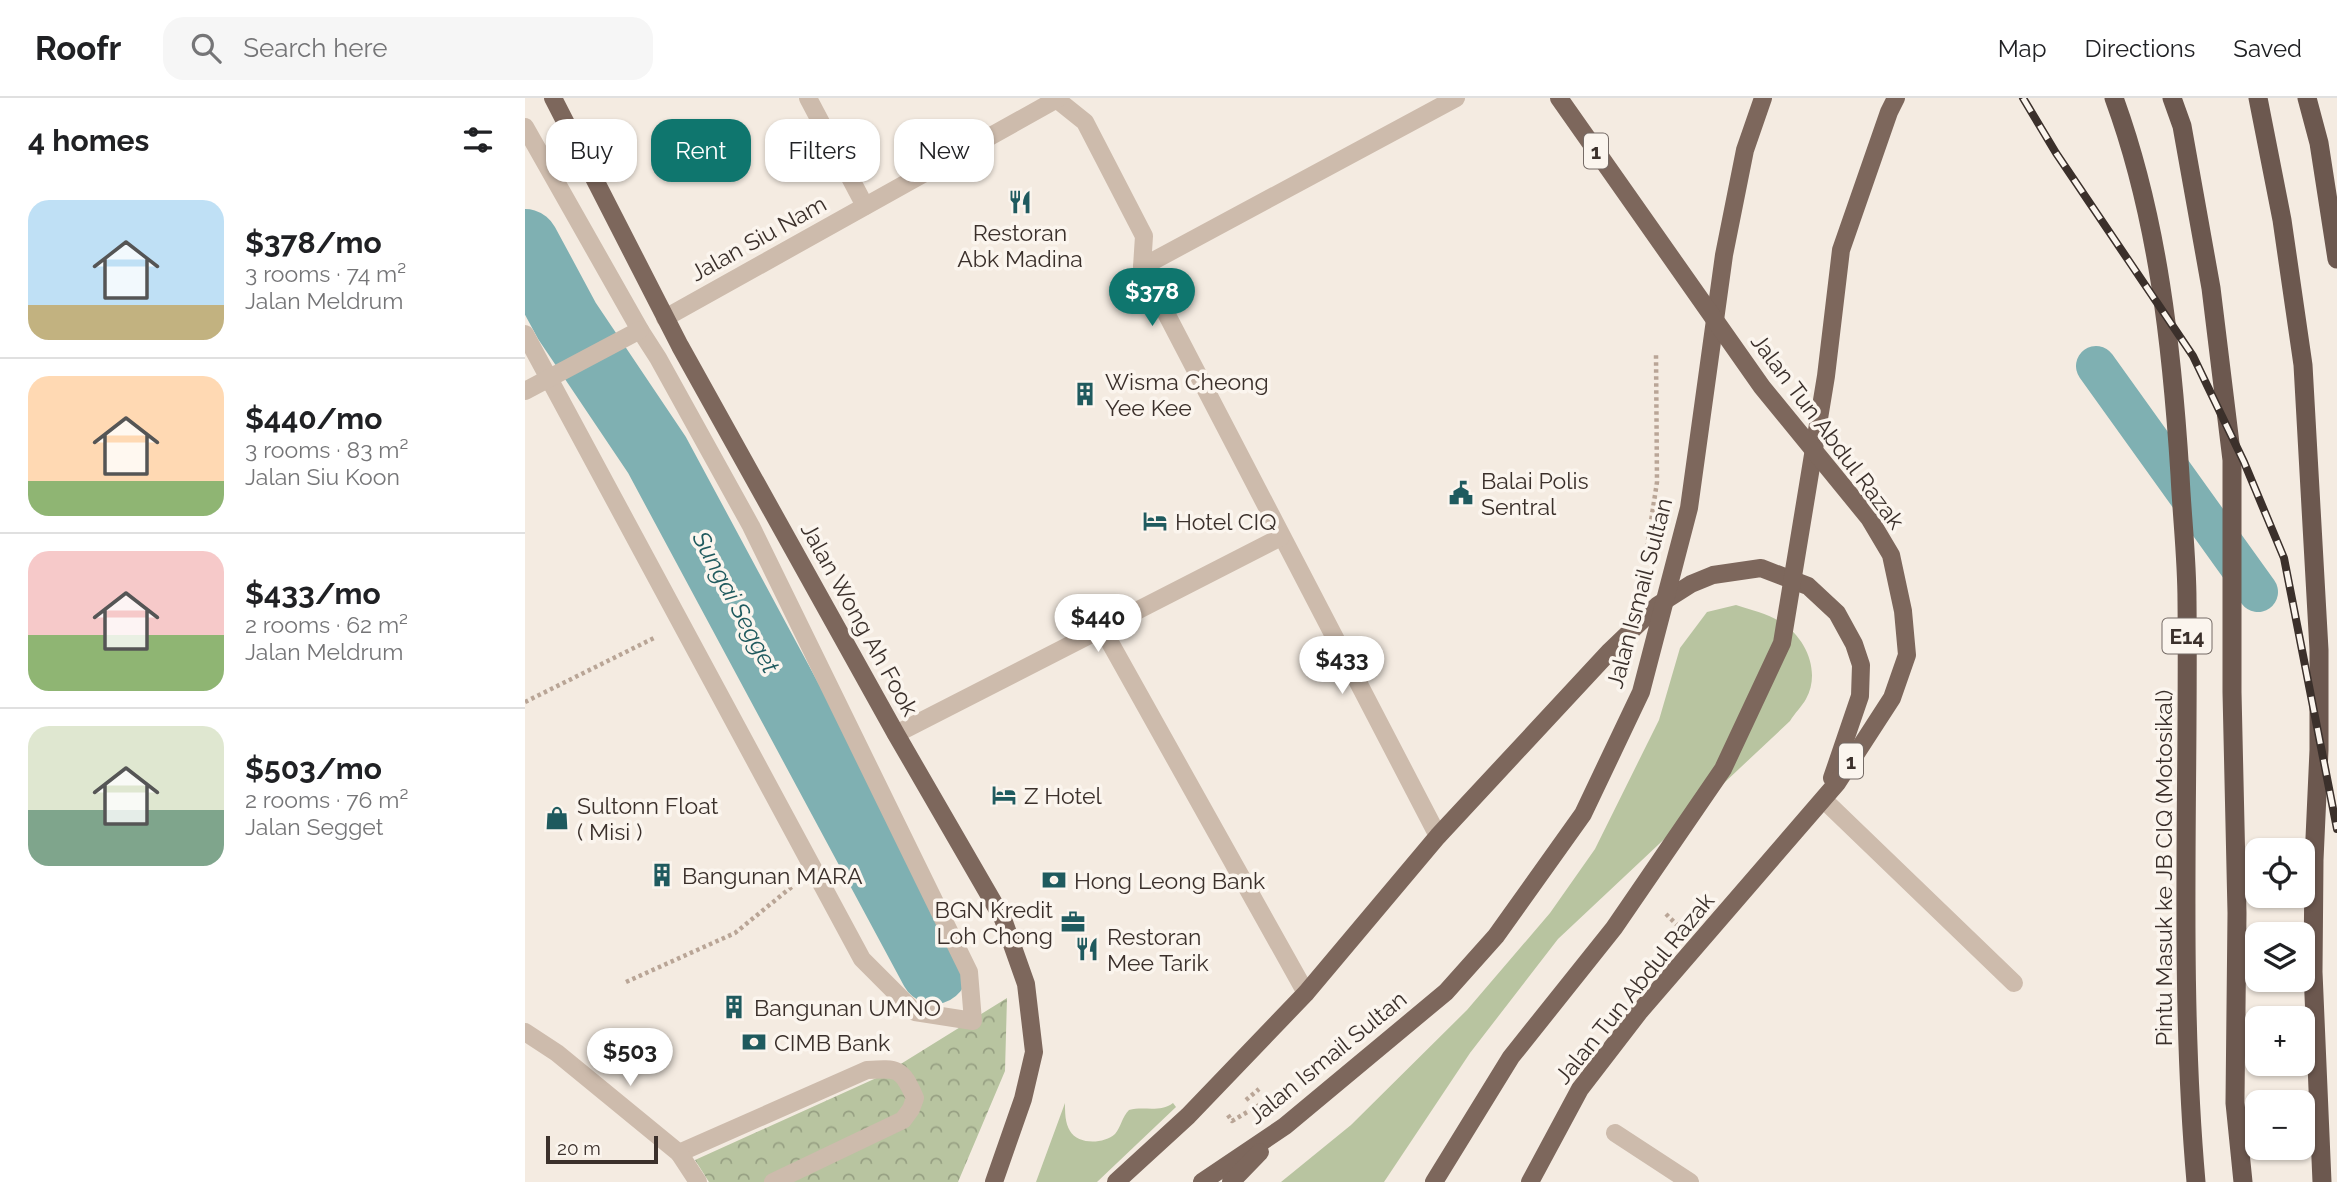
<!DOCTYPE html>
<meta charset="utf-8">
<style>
body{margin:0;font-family:Raleway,sans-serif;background:#f6f6f6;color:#202124;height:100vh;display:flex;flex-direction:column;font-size:26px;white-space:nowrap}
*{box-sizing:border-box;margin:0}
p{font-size:23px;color:#757577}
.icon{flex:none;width:38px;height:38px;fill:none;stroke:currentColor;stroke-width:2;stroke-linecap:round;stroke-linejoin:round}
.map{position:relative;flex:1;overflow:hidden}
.side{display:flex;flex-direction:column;background:#fff;width:525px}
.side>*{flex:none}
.top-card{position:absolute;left:21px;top:21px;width:665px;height:63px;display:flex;gap:14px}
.controls{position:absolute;left:1720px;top:740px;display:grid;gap:14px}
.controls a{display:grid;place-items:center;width:70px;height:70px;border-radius:14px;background:#fff;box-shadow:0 2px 5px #0004;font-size:35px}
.scale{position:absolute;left:21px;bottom:18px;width:112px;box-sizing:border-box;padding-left:7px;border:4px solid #3b302b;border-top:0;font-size:19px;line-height:24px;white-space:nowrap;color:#3b302b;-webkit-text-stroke:5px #fbf5ee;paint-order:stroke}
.price{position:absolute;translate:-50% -60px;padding:0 16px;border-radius:24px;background:#fff;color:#222;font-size:23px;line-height:46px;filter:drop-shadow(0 2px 4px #0008)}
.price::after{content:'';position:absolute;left:50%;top:42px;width:21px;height:16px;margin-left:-10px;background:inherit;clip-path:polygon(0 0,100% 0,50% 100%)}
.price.active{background:#0f766e;color:#fff}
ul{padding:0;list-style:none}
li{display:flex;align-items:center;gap:21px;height:175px;padding:0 28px}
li+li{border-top:2px solid #e0e0e0}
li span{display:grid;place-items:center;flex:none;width:196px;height:140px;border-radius:21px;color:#555}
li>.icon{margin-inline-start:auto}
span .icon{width:84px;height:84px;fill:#fffc;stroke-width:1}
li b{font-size:30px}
h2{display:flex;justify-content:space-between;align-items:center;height:84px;padding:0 28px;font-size:30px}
.pill{padding:0 24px;border-radius:21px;background:#fff;box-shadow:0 2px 5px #0004;font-size:24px;line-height:63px}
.pill.active{background:#0f766e;color:#fff}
header{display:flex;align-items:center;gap:42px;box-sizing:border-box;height:98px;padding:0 35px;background:#fff;border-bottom:2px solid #e0e0e0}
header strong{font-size:33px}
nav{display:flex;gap:38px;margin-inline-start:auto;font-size:24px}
.search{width:490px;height:63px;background:#f6f6f6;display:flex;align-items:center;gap:18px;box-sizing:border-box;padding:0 24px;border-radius:21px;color:#757577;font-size:26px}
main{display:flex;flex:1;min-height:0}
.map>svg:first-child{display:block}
.green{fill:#b8c4a0}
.forest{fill:url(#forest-crowns)}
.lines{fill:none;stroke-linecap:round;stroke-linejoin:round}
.canal{stroke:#7fb0b2;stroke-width:40}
.river{stroke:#7fb0b2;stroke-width:68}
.path{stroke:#b9a596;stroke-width:4.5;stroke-dasharray:3.5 3.5;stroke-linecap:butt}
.service{stroke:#cdbbac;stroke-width:18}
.pedestrian{stroke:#cdbbac;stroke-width:18}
.minor{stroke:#cdbbac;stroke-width:18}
.primary{stroke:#7d675c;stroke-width:18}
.trunk{stroke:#6c584f;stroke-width:19}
.rail-casing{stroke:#3b302b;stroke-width:8}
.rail{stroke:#fbf5ee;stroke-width:5;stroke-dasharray:16;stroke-linecap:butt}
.labels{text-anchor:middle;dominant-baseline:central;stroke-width:7;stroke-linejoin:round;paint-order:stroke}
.shield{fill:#fbf5ee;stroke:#756b66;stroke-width:2}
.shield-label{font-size:21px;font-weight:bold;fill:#3b302b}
.poi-label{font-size:23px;fill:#3b302b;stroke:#fbf5ee;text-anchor:start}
.street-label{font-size:23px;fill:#3b302b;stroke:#fbf5ee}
.water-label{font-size:24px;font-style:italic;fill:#1f5a5e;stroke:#fbf5ee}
</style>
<header>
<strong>Roofr</strong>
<div class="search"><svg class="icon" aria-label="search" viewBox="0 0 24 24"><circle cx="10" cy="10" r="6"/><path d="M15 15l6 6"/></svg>Search here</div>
<nav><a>Map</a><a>Directions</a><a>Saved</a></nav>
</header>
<main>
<section class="side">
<h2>4 homes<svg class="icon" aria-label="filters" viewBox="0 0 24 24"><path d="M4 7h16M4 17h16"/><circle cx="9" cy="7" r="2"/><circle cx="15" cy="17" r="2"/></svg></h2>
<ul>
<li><span style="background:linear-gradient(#bfe0f5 75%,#c2b280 0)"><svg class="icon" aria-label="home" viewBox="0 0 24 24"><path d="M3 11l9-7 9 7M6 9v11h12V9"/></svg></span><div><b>$378/mo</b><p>3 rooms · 74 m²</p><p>Jalan Meldrum</p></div></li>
<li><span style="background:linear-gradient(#ffd9b3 75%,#8fb573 0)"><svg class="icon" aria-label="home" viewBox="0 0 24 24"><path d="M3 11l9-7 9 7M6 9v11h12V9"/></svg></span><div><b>$440/mo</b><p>3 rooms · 83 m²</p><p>Jalan Siu Koon</p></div></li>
<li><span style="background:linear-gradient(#f6c9c9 60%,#8fb573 0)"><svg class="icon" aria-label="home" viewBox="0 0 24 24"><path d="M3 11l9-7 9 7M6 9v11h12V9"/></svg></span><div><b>$433/mo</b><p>2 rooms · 62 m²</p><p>Jalan Meldrum</p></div></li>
<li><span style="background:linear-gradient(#dfe7d0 60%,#7fa58c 0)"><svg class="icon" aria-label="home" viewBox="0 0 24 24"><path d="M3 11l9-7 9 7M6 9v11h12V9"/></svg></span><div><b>$503/mo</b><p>2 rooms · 76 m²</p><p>Jalan Segget</p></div></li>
</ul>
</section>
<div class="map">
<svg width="1812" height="1084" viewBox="0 0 1812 1084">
<defs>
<pattern id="forest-crowns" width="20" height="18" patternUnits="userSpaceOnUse" patternTransform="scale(1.75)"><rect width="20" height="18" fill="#b8c4a0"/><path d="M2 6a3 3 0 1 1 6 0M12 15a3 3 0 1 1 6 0" fill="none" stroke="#97a083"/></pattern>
</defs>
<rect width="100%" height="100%" fill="#f4ebe1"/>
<g class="green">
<path d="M1211,507C1226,512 1244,516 1257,525C1281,540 1296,574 1281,601C1277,608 1270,615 1265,623L1033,841L945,955L859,1084H756L826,1027L942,912L1025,815L1070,751L1134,622L1155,550L1182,514Z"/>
<path d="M540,1005C540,1014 540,1025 545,1033C553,1047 579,1046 590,1036C596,1029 597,1019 604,1012C619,1008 635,1015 648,1005L651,1009L572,1084H511Z"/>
</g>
<path class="forest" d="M482,900L480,973L433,1084H184L170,1062L358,977Z"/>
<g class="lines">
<path class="canal" d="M1571,268L1733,494"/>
<path class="river" d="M0,145L42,223L132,357L409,872"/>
<g class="path">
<path d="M1122,449L1132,384L1131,255"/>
<path d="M0,604L131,539"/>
<path d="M1141,816L1153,828"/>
<path d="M101,884L210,835L269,787"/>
<path d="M721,1002L734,991"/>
<path d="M703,1017L707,1023L736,1006"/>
</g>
<g class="service">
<path d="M617,169L931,0"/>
<path d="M578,532L781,895"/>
<path d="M1299,702L1489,885"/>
<path d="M1090,1035L1165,1084"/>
<path d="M154,1055L342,972C373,970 377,970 390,1000L386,1011L378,1022L248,1084"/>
</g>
<g class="pedestrian">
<path d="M283,0L340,108"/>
<path d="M0,29L115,232L133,260L226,428L444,874L448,923L390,914L337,861L0,236"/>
<path d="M0,293L115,232"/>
</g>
<g class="minor">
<path d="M530,0L560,24L619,138L617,169L913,738"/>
<path d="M140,220L534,0"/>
<path d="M371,636L756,439"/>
<path d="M0,934L32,955L154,1055L173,1084"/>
</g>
<g class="primary">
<path d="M28,0L155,248L371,636L478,821L501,886L509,954L498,1001L469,1084"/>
<path d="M591,1084L663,1018L781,895L913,738L1085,553L1133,507L1166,486L1188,477L1236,470L1283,488L1312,515L1329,546L1336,567L1335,598L1307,680"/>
<path d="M677,1084L760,1028L921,894L971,838L1058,716L1116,594L1164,410L1199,157L1220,52L1238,0"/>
<path d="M706,1084L735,1054"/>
<path d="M909,1084L986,959L1089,830L1198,671L1257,545L1301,278L1316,152L1364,14L1371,0"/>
<path d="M1005,1084L1055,991L1115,913L1312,685L1367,600L1382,557L1378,513L1366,457L1344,420L1237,289L1034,0"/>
</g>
<g class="trunk">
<path d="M1589,0C1633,120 1647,250 1655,377C1657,419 1662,461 1662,503C1664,696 1654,891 1671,1084"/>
<path d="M1647,0L1657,28L1686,190L1707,362V594L1712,815L1710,1005L1718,1084"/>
<path d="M1733,0L1757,122L1778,267L1794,552V652L1789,762L1788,874L1797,1084"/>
<path d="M1782,0L1794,45L1812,161"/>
</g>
<g class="rail-casing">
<path id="rail" d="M1498,0L1531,55L1668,258L1719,364L1759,460L1812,731"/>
</g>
<use href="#rail" class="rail"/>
</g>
<defs>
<g id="restaurant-bare" transform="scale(1.89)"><path d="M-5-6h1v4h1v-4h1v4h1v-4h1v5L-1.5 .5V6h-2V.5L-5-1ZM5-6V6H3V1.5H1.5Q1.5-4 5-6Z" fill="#1f5a5e" stroke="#fbf5ee" stroke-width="2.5" paint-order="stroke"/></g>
<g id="building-bare" transform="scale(1.89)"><path d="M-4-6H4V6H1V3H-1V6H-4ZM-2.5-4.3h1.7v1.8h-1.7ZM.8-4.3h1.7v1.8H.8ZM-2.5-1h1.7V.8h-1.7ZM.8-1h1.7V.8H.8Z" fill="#1f5a5e" stroke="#fbf5ee" stroke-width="2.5" paint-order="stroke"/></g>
<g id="civic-bare" transform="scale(1.89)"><path d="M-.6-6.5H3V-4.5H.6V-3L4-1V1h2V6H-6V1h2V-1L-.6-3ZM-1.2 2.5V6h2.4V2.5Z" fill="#1f5a5e" stroke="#fbf5ee" stroke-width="2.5" paint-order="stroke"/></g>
<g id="hotel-bare" transform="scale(1.89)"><path d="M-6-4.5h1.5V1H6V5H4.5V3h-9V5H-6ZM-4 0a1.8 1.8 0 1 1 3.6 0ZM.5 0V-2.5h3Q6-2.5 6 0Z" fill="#1f5a5e" stroke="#fbf5ee" stroke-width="2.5" paint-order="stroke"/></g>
<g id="shop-bare" transform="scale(1.89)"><path d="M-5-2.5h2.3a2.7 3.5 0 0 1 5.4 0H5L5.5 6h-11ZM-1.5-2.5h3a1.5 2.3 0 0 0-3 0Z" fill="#1f5a5e" stroke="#fbf5ee" stroke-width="2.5" paint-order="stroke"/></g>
<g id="bank-bare" transform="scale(1.89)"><path d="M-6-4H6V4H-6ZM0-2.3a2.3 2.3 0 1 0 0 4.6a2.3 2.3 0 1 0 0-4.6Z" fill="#1f5a5e" stroke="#fbf5ee" stroke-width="2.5" paint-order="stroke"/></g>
<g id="office-bare" transform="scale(1.89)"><path d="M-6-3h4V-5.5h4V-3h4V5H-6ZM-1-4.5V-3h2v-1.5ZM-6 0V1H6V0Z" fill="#1f5a5e" stroke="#fbf5ee" stroke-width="2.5" paint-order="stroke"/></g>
</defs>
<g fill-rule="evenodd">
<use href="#restaurant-bare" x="495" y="104"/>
<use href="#building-bare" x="560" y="296"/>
<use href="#civic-bare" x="936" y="395"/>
<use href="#hotel-bare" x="630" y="423"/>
<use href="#hotel-bare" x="479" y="697"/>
<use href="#shop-bare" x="32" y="720"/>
<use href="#building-bare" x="137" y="777"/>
<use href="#bank-bare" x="529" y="782"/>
<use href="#office-bare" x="548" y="824"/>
<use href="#restaurant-bare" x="562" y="851"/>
<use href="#building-bare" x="209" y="909"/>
<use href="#bank-bare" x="229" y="944"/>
</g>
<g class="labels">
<g class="shield">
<rect x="1059" y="35.5" width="24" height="35" rx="5"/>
<rect x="1637.5" y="520.5" width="49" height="35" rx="5"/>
<rect x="1314" y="645.5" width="24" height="35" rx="5"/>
</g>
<g class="shield-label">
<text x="1071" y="53">1</text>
<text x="1662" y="538">E14</text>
<text x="1326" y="663">1</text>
</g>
<g class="poi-label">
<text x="495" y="134" text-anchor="middle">Restoran<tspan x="495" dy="26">Abk Madina</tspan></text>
<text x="580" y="283">Wisma Cheong<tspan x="580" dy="26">Yee Kee</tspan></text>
<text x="956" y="382">Balai Polis<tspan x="956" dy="26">Sentral</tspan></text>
<text x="650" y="423">Hotel CIQ</text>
<text x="499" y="697">Z Hotel</text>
<text x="52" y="707">Sultonn Float<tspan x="52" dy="26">( Misi )</tspan></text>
<text x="157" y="777">Bangunan MARA</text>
<text x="549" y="782">Hong Leong Bank</text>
<text x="528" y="811" text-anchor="end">BGN Kredit<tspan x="528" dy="26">Loh Chong</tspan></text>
<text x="582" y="838">Restoran<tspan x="582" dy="26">Mee Tarik</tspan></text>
<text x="229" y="909">Bangunan UMNO</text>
<text x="249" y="944">CIMB Bank</text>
</g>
<g class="street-label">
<text transform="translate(233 140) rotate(-29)">Jalan Siu Nam</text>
<text transform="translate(1303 333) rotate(53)">Jalan Tun Abdul Razak</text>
<text transform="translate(1114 495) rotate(-75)">Jalan Ismail Sultan</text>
<text transform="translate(335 521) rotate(61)">Jalan Wong Ah Fook</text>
<text transform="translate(1638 770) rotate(-90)">Pintu Masuk ke JB CIQ (Motosikal)</text>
<text transform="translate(1109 890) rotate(-51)">Jalan Tun Abdul Razak</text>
<text transform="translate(802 959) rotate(-39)">Jalan Ismail Sultan</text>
</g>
<g class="water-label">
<text transform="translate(211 504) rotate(62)">Sungai Segget</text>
</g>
</g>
</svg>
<div class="controls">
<a><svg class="icon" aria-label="locate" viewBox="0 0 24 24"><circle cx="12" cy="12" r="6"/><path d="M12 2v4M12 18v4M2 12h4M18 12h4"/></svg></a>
<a><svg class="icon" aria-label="layers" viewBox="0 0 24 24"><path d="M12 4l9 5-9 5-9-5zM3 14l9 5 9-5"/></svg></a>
<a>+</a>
<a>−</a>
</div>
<div class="scale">20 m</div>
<b class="price active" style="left:627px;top:230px">$378</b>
<b class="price" style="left:573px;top:556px">$440</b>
<b class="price" style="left:817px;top:598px">$433</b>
<b class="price" style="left:105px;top:990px">$503</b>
<div class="top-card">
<a class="pill">Buy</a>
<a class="pill active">Rent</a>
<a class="pill">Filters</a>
<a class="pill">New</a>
</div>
</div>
</main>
